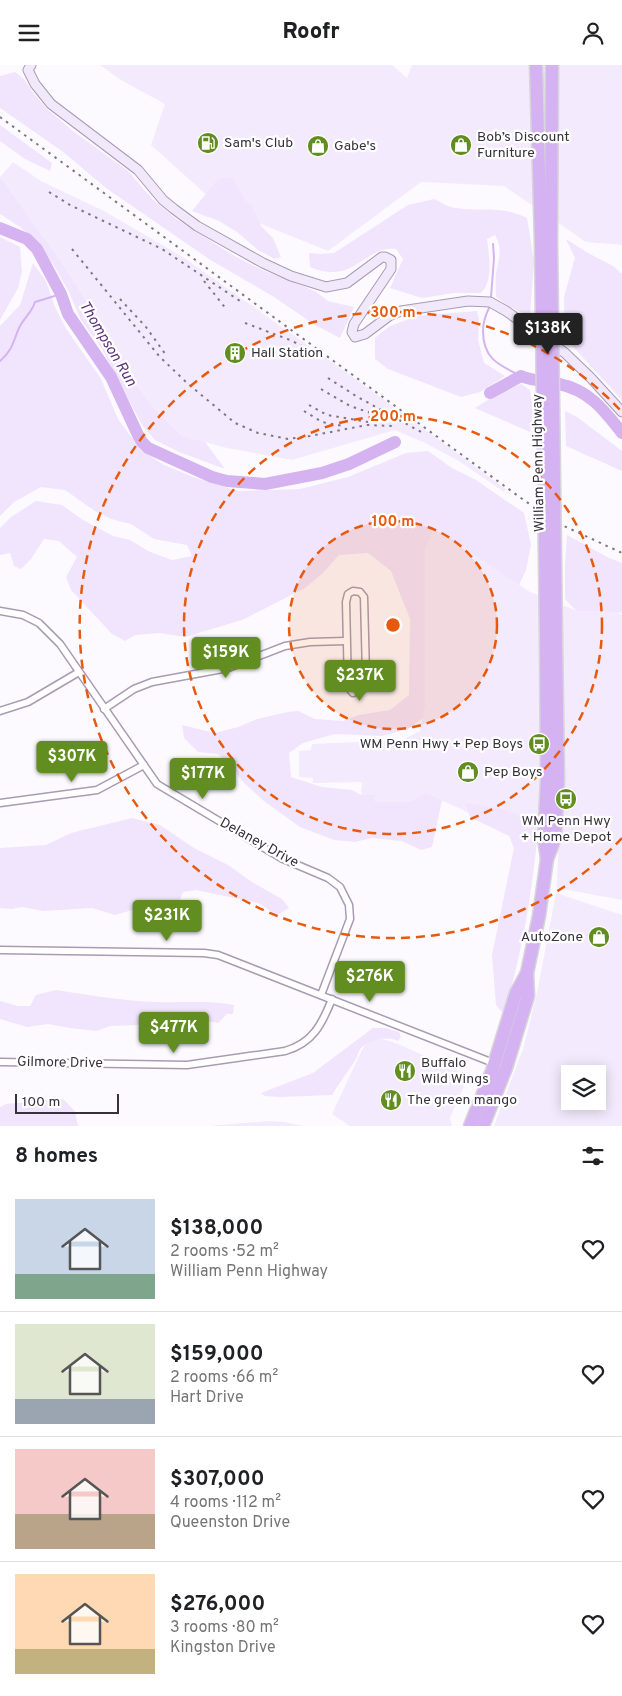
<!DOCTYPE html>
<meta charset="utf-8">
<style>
body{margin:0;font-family:Overpass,sans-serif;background:#f6f6f6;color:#202124;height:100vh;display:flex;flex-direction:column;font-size:19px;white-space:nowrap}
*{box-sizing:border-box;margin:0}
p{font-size:16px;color:#757577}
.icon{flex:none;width:28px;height:28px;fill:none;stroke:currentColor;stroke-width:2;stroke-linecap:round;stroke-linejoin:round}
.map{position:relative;height:1061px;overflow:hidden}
.side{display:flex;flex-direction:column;background:#fff;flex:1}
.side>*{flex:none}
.fabs{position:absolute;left:561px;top:1000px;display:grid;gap:10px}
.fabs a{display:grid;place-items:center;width:45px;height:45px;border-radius:0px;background:#fff;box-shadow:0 2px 12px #0003;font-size:25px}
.scale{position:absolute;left:15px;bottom:12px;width:104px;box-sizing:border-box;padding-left:5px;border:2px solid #36313b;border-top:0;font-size:14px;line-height:18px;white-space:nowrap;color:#36313b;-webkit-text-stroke:4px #fff;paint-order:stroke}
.price{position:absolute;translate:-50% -42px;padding:0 11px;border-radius:5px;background:#628e21;color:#fff;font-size:16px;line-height:32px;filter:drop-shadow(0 1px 2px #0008)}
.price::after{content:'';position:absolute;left:50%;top:30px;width:15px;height:11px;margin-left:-8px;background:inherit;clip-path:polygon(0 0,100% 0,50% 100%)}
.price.selected{background:#222;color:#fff}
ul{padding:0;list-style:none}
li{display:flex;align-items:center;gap:15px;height:125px;padding:0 15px}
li+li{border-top:1px solid #e0e0e0}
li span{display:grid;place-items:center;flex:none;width:140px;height:100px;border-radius:0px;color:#555}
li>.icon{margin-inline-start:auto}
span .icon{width:60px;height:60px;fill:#fffc;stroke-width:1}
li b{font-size:21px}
h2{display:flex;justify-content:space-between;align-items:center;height:60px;padding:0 15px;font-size:21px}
header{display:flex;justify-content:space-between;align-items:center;height:65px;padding:0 15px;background:#fff;font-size:22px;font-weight:800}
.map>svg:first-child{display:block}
.built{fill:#f4eafd;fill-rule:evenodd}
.green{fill:#f1e4fd}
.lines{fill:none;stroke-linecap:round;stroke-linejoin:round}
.stream{stroke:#d5b3f0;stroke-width:2}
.river{stroke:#d5b3f0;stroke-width:12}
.street-casing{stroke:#a89bb3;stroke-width:9}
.secondary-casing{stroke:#a89bb3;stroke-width:11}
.highway-casing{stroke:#d7d6d8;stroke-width:15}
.street{stroke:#fff;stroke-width:6}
.secondary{stroke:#f2e8fb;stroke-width:9}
.highway{stroke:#d5b2f1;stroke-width:12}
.rail{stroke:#7c7881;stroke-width:2;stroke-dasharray:2.5 5;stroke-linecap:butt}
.highway-bridge-casing{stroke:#d7d6d8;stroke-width:15;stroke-linecap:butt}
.highway-bridge{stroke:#d5b2f1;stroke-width:12}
.ring{fill:none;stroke:#e8590c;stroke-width:2.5;stroke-dasharray:9 6}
.labels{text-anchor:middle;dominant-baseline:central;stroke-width:4.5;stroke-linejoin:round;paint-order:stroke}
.poi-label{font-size:14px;fill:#36313b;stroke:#fff;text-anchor:start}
.street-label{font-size:14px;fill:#36313b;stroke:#fff}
.water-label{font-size:15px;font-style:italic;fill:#5e337a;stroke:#fff}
.centre{fill:#e8590c;stroke:#fff;stroke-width:2.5}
.ring-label{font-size:15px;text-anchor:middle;font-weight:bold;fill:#e8590c;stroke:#fff;stroke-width:4.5;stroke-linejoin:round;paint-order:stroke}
</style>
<header><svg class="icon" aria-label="menu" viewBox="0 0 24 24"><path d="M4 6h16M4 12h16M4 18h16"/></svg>Roofr<svg class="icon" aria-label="person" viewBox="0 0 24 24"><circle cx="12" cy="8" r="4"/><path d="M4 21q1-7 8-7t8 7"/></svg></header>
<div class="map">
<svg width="622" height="1061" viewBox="0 0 622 1061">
<rect width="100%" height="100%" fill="#fcfaff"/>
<g class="built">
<path d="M100,0H392L407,13L412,0H622V180L586,177L504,121L421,117L328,186L221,143L151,80L165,39L121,15Z"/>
<path d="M13,97L41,116L104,146L183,192L367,322L506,424L504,427L459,396L425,378L395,365L292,395L227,383L182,371L154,343L139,324L108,269L60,195L0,112Z"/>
<path d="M434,464L530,527L577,546L617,547L622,550V835L557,823L558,789L426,728L409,737H375L376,730H361L362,717L313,718V713L299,712V686L311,685L312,679L402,675L420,666L425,641V485Z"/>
<path d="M556,828L622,850V1061H494L524,981L538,923ZM570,1009H598V1036H570Z"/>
<path d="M373,971L398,979L459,1006L464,1021L450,1053L452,1061H350L332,1049L362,985L369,973Z"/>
<path d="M269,1056L284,1057L303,1061H208Z"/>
</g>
<g class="green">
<path d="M15,7L24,14L34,29L48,45L73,66L128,106L152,134L175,153L231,189L262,205L315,226L328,236L354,242L340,273L315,260L274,232L209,194L106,123L62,86L0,43V11Z"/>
<path d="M0,60L52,98L50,106L25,94L0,76Z"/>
<path d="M0,112L60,195L108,269L139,324L154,343L182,371L205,377L225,404L179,387L155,375L142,360L102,284L81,255L69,227L53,199L36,176L20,162L0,149Z"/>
<path d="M232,112L245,135L253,143L261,161L273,173L281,192L275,194L258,185L237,167L219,156L192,146L218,114Z"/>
<path d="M434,134C441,137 449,143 456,143C483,147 500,140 527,153L534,196L530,251L508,241L496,232C496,224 495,215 496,208C499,193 503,184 495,170L487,174C489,191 494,215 481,228H454L422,233L390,223L403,194L396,184C364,180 355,221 310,202L309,188L321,189L334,188L408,140Z"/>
<path d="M0,172L20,182L22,207L18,223L0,255Z"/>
<path d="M566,174L588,188L613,201L622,209V335L565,273L564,232L575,193Z"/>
<path d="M33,198L46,216L55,242L65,262L101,314L118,354L141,385L164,400L196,413L238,426L300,424L348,412L406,388L428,386L452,403L476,415L524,448L531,480L526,505L519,520L434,464L425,485V641L423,653L408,664L382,671L335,669L303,678L289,688L291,712L322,722L352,725L361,730H376L375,737H409L426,728L442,735L432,782L421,785L402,776L372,773L355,777L334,775L300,762L265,737L244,718L230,700L218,689L198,687L184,673L182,660L215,668L238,662L257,654L288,647L298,646L315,654L343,656L359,650L390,645L409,630L410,554L391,506L368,488L339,490L323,508L305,523L242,555L185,572L159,568L135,570L125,576L112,569L71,525L66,512L77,492L59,476L44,474L31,494L21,504L14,501L10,488L0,490V463L11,452L36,436L62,440L83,455L113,471L130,475L148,486L172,495L192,491L187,480L154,474L131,459L111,454L95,446L65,425L41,422L14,437L0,451V261L20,240Z"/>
<path d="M477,246L479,254L478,275L484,298L505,311L480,327L461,332L388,304L375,294V273L390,261L417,251Z"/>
<path d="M521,319L530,325L533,347L530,367L475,343L496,330Z"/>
<path d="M565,346L577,352L622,386V406L566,381Z"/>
<path d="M567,470L607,492L622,498V548L617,547L577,546L565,534V500Z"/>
<path d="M465,738L497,743L529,753L538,766C532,826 523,886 505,944L502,947L496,940L492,890L514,783L509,771L470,752Z"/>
<path d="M132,753L160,760L194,783L228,800L252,817L282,834L289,843L277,850L258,838L196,825L183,827L175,847L159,850L146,841L115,850L92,843L43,846L22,842L11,844L0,843V783L46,780L71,768Z"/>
<path d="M56,925C89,930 123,936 157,937C183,938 208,935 234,940L233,949H227L218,958C205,954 193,960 180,960L174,948L146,951L138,960L110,961L97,966L70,963L48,959L27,962L0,954V936L18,941H30L36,930Z"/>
<path d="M373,963H386L399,967L401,972L398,976C387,971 370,974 361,983C358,987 357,993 354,997C347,1008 339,1018 332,1030L281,1032L265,1031L261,1028L313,1008Z"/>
<path d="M63,1034L75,1046L78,1061H0V1042L6,1039Z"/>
</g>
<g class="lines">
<g class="stream">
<path d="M491,232L494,193L493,179"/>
<path d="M489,243C485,251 483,258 483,266C483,294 499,300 521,311"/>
<path d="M0,296C14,284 13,275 20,261C25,252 32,247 35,237L61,229"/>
</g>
<g class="river">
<path d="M0,163L27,174L37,184L61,229L68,249L111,312L138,370L142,377L148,383L212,412L227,416L265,419L322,408L349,399L395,377"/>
<path d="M490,328L521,311C533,316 546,316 559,319C589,325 604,345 622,368"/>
</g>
<g class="street-casing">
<g id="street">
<path d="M353,526L360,527L364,532L366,610L362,625L353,628L348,622L346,537L348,529Z"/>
<path d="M0,546L23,550L39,558L60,579L157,719L281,793L328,813L340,822L349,840L350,854L321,930"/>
<path d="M104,644L134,624L152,617L228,603L285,581L310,577L346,576"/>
<path d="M0,646L28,637L79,607"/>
<path d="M0,738L97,725L144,700"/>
<path d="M0,885L204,888L218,890L496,999"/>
<path d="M0,997L187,1000L285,986C313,978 322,959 332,934"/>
</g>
</g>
<g class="secondary-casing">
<path id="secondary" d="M31,0L28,5L35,19L51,39L138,105L163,135L174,144L197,161L263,198L291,211L326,222L347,218L382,192H385L391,195V204L354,259L352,267L355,272L365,269L389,251L401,246L468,236L490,237L506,246L565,288L590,312L622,347"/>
</g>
<g class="highway-casing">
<g id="highway">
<path d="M536,0L541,177"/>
<path d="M551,177L552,0"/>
<path d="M546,573L547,715L544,773L547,794"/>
<path d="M470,1061L492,1006L516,928L527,908"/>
<path d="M483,1061L506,1003L528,931L527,908L539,851L547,794L555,773L558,714L556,573"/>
</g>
</g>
<use href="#street" class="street"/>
<use href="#secondary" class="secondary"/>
<use href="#highway" class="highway"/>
<g class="rail">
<path d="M0,52L525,436L564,461L622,488"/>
<path d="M49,127L70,140L162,184L240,236"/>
<path d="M72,184L159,291L187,318L235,358L258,368L288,374L310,371L367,360L393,361"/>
<path d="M204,216L227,245"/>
<path d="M120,234L146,262L166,290"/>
<path d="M245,258L290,275L306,283"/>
<path d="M328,313L356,331L421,367"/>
<path d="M321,324L350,341L386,353"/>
<path d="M309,340L327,350L368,357"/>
<path d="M304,346L322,357L343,361"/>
</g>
<g class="highway-bridge-casing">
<g id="highway-bridge">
<path d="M541,177L546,573"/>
<path d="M551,177L556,573"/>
</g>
</g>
<use href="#highway-bridge" class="highway-bridge"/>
</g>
<circle cx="393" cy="560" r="104" fill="#e8590c" fill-opacity=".12"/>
<g class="ring">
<circle cx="393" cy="560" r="104"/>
<circle cx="393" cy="560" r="209"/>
<path d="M622 773A313 313 0 1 1 622 347"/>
</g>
<defs>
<g id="fuel-disc" transform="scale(1.125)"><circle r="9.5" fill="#628e21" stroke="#fff"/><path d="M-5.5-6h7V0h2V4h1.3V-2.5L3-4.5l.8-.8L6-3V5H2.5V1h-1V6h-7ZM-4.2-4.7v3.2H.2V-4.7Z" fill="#fff"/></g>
<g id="shop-disc" transform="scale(1.125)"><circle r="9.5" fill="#628e21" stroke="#fff"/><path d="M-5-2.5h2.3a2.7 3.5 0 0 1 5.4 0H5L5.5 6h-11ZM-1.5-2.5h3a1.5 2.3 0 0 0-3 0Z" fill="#fff"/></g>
<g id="building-disc" transform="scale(1.125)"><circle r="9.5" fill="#628e21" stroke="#fff"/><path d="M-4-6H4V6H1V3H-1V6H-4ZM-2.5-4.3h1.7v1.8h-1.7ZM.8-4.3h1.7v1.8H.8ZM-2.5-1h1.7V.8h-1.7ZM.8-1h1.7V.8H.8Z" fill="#fff"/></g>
<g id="bus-disc" transform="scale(1.125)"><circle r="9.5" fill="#628e21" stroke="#fff"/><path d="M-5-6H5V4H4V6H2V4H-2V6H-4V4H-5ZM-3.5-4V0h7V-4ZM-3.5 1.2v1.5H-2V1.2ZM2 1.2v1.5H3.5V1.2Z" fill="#fff"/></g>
<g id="restaurant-disc" transform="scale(1.125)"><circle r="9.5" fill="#628e21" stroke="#fff"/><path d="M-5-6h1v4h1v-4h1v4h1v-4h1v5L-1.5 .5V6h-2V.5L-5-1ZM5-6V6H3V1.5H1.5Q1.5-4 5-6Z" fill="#fff"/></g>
</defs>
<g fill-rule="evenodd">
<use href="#fuel-disc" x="208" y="78"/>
<use href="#shop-disc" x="461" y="80"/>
<use href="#shop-disc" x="318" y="81"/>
<use href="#building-disc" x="235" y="288"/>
<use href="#bus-disc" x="539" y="679"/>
<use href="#shop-disc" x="468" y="707"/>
<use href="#bus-disc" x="566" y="734"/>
<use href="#shop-disc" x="599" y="872"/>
<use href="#restaurant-disc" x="405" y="1006"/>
<use href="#restaurant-disc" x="391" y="1035"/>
</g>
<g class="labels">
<g class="poi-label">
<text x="477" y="72">Bob’s Discount<tspan x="477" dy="16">Furniture</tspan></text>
<text x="224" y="78">Sam's Club</text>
<text x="334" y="81">Gabe's</text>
<text x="251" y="288">Hall Station</text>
<text x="523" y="679" text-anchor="end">WM Penn Hwy + Pep Boys</text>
<text x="484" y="707">Pep Boys</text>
<text x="566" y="756" text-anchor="middle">WM Penn Hwy<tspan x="566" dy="16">+ Home Depot</tspan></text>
<text x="583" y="872" text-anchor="end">AutoZone</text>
<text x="421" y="998">Buffalo<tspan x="421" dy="16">Wild Wings</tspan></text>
<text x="407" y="1035">The green mango</text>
</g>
<g class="street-label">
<text transform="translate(539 398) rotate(-91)">William Penn Highway</text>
<text transform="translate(259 778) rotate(29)">Delaney Drive</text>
<text transform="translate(60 998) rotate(1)">Gilmore Drive</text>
</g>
<g class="water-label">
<text transform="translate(107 279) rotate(59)">Thompson Run</text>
</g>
</g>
<circle cx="393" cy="560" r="8" class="centre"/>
<g class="ring-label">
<text x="393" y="252">300 m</text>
<text x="393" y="356">200 m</text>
<text x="393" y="461">100 m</text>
</g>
</svg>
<div class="fabs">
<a><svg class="icon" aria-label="layers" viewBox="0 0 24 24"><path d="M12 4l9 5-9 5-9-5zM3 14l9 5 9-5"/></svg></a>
</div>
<div class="scale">100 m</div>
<b class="price selected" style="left:548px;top:290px">$138K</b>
<b class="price" style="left:226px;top:614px">$159K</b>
<b class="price" style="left:360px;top:637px">$237K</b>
<b class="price" style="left:72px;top:718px">$307K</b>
<b class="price" style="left:203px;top:735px">$177K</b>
<b class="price" style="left:167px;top:877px">$231K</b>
<b class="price" style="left:370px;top:938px">$276K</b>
<b class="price" style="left:174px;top:989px">$477K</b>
</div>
<section class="side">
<h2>8 homes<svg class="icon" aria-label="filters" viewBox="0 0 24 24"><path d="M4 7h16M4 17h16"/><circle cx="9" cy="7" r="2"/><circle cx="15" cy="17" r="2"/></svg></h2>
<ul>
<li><span style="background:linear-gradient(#c9d6e8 75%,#7fa58c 0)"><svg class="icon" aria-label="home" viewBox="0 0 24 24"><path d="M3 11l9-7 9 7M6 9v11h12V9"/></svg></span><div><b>$138,000</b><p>2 rooms · 52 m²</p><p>William Penn Highway</p></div><svg class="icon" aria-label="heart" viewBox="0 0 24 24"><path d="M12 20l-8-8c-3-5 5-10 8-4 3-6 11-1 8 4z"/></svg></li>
<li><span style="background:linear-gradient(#dfe7d0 75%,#9aa5b1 0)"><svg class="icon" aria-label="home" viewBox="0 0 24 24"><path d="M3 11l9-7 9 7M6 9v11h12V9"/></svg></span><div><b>$159,000</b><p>2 rooms · 66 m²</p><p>Hart Drive</p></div><svg class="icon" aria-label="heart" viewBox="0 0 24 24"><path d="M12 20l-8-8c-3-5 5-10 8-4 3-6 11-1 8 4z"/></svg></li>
<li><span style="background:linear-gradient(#f6c9c9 65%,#b9a48a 0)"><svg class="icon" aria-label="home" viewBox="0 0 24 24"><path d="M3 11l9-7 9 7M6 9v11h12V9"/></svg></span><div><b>$307,000</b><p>4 rooms · 112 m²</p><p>Queenston Drive</p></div><svg class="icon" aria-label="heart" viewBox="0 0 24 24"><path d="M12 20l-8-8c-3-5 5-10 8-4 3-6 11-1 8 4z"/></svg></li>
<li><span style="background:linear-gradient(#ffd9b3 75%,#c2b280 0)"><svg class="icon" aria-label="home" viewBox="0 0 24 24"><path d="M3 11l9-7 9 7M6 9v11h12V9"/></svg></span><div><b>$276,000</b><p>3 rooms · 80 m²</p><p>Kingston Drive</p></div><svg class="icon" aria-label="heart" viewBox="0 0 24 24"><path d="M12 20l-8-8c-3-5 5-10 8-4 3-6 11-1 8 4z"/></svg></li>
</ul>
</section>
